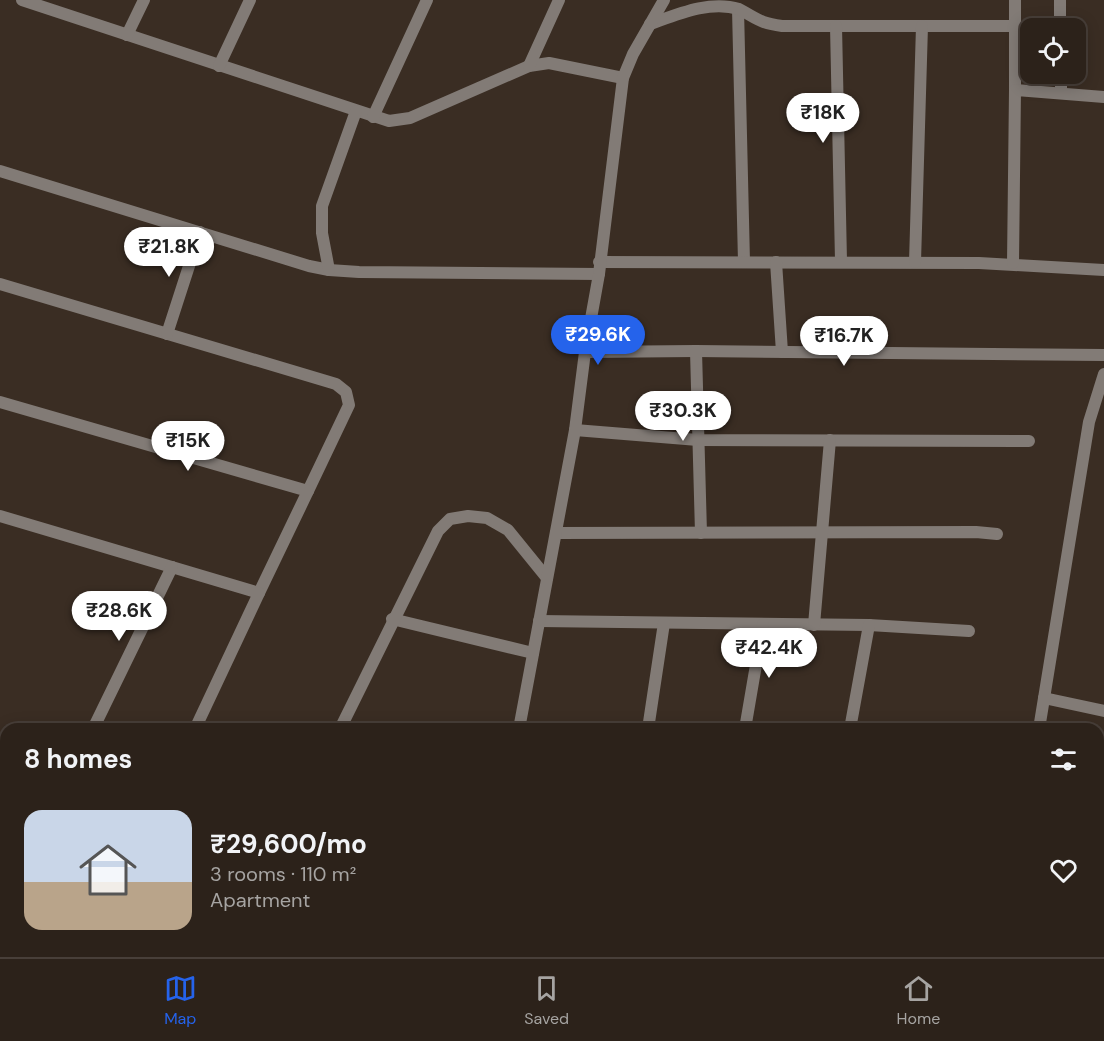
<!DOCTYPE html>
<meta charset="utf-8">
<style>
body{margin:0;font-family:"DM Sans",sans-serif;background:#342a23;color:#f1f3f6;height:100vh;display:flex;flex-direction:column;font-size:22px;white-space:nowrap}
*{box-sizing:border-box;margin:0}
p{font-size:20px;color:#a6a4a2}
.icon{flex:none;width:33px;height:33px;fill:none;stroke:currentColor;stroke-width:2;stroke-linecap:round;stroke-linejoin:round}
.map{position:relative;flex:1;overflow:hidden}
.panel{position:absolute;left:0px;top:723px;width:1104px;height:234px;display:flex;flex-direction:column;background:#2c221a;border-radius:18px 18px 0 0;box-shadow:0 3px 15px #0003,0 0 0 2px #483f39}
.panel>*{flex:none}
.tools{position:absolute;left:1020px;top:18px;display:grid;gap:12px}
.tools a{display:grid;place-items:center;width:66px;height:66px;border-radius:12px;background:#2c221a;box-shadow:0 3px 15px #0003,0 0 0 2px #483f39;font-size:30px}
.price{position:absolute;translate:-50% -51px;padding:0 14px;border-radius:21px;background:#fff;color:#222;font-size:20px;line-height:39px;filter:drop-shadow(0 2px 3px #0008)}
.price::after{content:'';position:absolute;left:50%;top:36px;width:18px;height:14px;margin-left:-9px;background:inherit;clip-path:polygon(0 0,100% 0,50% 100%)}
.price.active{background:#2563eb;color:#fff}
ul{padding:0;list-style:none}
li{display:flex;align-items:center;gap:18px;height:150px;padding:0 24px}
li+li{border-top:2px solid #483f39}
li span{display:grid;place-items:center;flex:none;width:168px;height:120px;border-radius:18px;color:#555}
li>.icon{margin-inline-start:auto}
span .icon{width:72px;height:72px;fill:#fffc;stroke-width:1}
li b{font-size:26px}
h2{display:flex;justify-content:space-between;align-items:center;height:72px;padding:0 24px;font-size:26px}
.tab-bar{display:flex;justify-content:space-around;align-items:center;height:84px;border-top:2px solid #483f39;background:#2c221a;font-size:16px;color:#a6a4a2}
.tab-bar a{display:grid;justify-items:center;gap:3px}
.tab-bar .active{color:#2563eb}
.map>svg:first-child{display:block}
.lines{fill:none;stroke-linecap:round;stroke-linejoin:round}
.street{stroke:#827b76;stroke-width:12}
</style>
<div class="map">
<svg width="1104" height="957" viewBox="0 0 1104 957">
<rect width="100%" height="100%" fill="#3a2d23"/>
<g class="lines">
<g class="street">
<path d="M22,0L389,121L410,118L529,66L549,63L623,78"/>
<path d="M1015,0V90"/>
<path d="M1060,0V28"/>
<path d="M738,9L744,262"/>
<path d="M650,24C678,14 710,0 739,9C758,19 759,23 782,26H1015"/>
<path d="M836,26L841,261"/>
<path d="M127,35L144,0"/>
<path d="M219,66L250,0"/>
<path d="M529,66L559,0"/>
<path d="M1061,74V93"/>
<path d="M373,117L427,0"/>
<path d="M0,171L309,266L329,270L359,272L599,274"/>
<path d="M599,262L979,263L1104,270"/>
<path d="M776,262L782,352"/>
<path d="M915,262L922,26"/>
<path d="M1013,263L1015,90L1104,97"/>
<path d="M329,270L322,233V206L356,111"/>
<path d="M0,284L336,384L346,392L349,405L308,491"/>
<path d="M167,334L200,232"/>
<path d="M696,351L701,533"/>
<path d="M585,352L696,351L1104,355"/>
<path d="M0,402L308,491L259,593"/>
<path d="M575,430L698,440L1029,441"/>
<path d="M0,516L259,593L195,729"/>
<path d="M556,533L976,532L997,534"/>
<path d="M392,619L533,653"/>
<path d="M539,621L869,625L969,631"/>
<path d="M814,625L830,440"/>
<path d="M1044,698L1104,711"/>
<path d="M93,729L172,567"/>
<path d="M340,729L438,531L450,519L468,516L487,518L508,530L547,578"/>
<path d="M519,729L575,430L585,352L599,274L623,78L633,54L664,0"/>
<path d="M648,729L664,623"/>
<path d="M745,729L763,624"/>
<path d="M850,729L869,625"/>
<path d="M1039,729L1089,422L1104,374"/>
<path d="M0,791L6,792"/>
<path d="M1098,803L1104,804"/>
<path d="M0,906L6,902"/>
<path d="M96,951L100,957"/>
<path d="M702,951L726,957"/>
<path d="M6,957L7,951"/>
<path d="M317,957L324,951"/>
<path d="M472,957L473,951"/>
<path d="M609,957L611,951"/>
<path d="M809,957L810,951"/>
<path d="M1001,957L1002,951"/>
</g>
</g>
</svg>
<div class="tools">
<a><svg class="icon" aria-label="locate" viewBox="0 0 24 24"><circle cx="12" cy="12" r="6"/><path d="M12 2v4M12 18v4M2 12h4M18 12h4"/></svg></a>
</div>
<b class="price" style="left:823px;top:144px">₹18K</b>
<b class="price" style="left:169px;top:278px">₹21.8K</b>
<b class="price active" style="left:598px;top:366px">₹29.6K</b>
<b class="price" style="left:844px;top:367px">₹16.7K</b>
<b class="price" style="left:683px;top:442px">₹30.3K</b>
<b class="price" style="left:188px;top:472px">₹15K</b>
<b class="price" style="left:119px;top:642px">₹28.6K</b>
<b class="price" style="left:769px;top:679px">₹42.4K</b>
<section class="panel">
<h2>8 homes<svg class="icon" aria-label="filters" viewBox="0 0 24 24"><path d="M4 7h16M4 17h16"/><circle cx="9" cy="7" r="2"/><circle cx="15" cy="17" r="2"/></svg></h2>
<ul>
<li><span style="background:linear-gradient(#c9d6e8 60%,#b9a48a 0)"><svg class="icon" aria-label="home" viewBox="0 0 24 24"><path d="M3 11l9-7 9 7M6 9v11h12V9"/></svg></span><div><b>₹29,600/mo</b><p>3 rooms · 110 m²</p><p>Apartment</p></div><svg class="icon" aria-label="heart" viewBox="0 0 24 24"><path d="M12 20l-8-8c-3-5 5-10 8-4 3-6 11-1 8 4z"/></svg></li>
</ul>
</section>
</div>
<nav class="tab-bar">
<a class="active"><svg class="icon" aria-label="map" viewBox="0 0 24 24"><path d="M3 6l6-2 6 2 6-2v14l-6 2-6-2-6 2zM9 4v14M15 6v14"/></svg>Map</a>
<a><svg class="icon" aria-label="saved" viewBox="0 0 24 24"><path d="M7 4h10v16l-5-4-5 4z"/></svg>Saved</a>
<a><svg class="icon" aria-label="home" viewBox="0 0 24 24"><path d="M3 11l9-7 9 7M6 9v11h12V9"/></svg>Home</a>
</nav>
